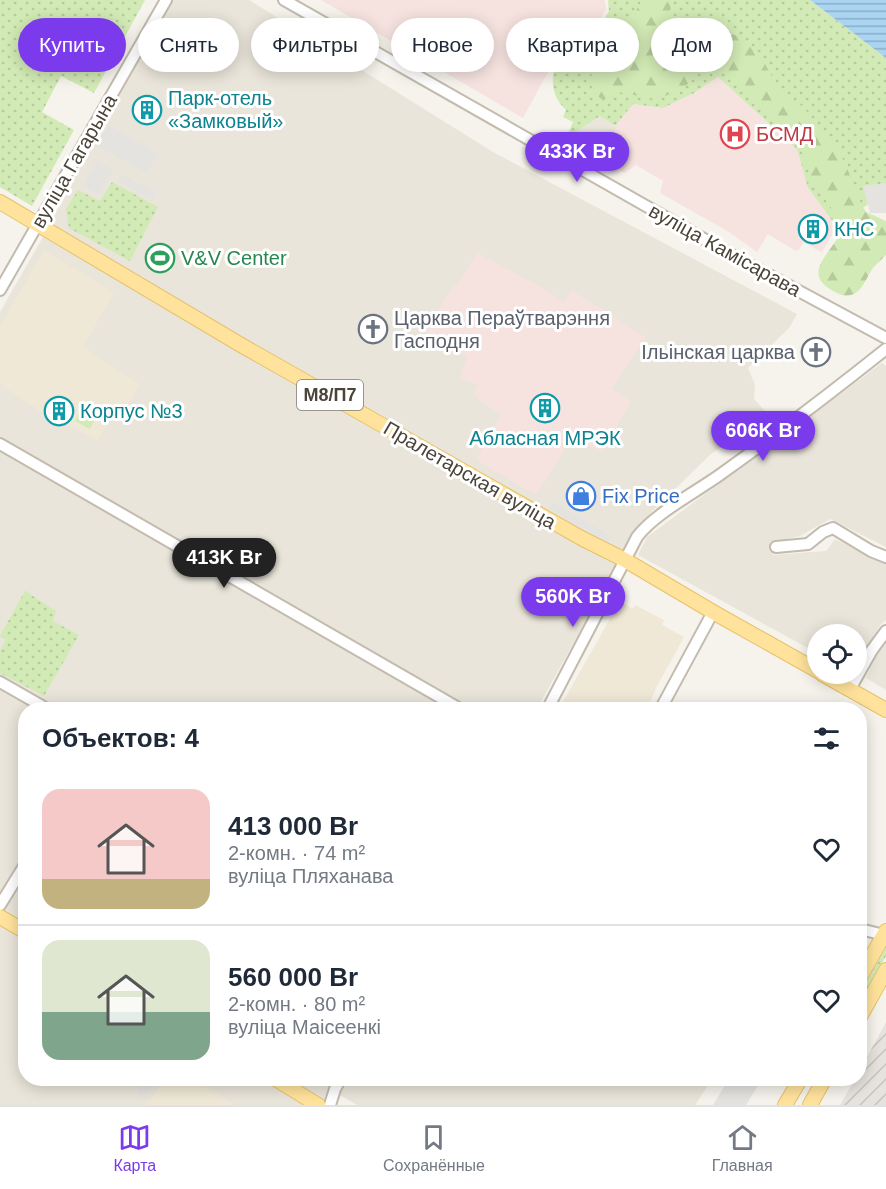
<!DOCTYPE html>
<html lang="ru">
<meta charset="utf-8">
<style>
body{margin:0;font-family:Helvetica,sans-serif;background:#f6f6f7;color:#1f2937;height:100vh;display:flex;flex-direction:column;font-size:22px;white-space:nowrap}
*{box-sizing:border-box;margin:0}
p{font-size:20px;color:#747a83}
.icon{flex:none;width:33px;height:33px;fill:none;stroke:currentColor;stroke-width:2;stroke-linecap:round;stroke-linejoin:round}
.map{position:relative;flex:1;overflow:hidden}
.details{position:absolute;left:18px;top:702px;width:849px;height:384px;display:flex;flex-direction:column;background:#fff;border-radius:24px;box-shadow:0 3px 15px #0003}
.details>*{flex:none}
.top-card{position:absolute;left:18px;top:18px;width:850px;height:54px;display:flex;gap:12px}
.tools{position:absolute;left:807px;top:624px;display:grid;gap:12px}
.tools a{display:grid;place-items:center;width:60px;height:60px;border-radius:50%;background:#fff;box-shadow:0 3px 15px #0003;font-size:30px}
.price{position:absolute;translate:-50% -51px;padding:0 14px;border-radius:21px;background:#7c3aed;color:#fff;font-size:20px;line-height:39px;filter:drop-shadow(0 2px 3px #0008)}
.price::after{content:'';position:absolute;left:50%;top:36px;width:18px;height:14px;margin-left:-9px;background:inherit;clip-path:polygon(0 0,100% 0,50% 100%)}
.price.current{background:#222;color:#fff}
ul{padding:0;list-style:none}
li{display:flex;align-items:center;gap:18px;height:150px;padding:0 24px}
li+li{border-top:2px solid #e0e1e3}
li span{display:grid;place-items:center;flex:none;width:168px;height:120px;border-radius:18px;color:#555}
li>.icon{margin-inline-start:auto}
span .icon{width:72px;height:72px;fill:#fffc;stroke-width:1}
li b{font-size:26px}
h2{display:flex;justify-content:space-between;align-items:center;height:72px;padding:0 24px;font-size:26px}
.chip{padding:0 21px;border-radius:27px;background:#fff;box-shadow:0 3px 15px #0003;font-size:21px;line-height:54px}
.chip.current{background:#7c3aed;color:#fff}
.dock{display:flex;justify-content:space-around;align-items:center;height:84px;border-top:2px solid #e0e1e3;background:#fff;font-size:16px;color:#747a83}
.dock a{display:grid;justify-items:center;gap:3px}
.dock .current{color:#7c3aed}
.map>svg:first-child{display:block}
.residential{fill:#eae5da}
.industrial{fill:url(#industrial-furrows)}
.education{fill:#efe8d6}
.medical{fill:#f6e3e0}
.grass{fill:url(#grass-dots)}
.forest{fill:url(#forest-firs)}
.garden{fill:#d2eab5}
.parking{fill:#e5e3e0}
.water{fill:url(#water-rules)}
.lines{fill:none;stroke-linecap:round;stroke-linejoin:round}
.minor-casing{stroke:#c2bbae;stroke-width:14}
.major-casing{stroke:#e6c16a;stroke-width:16}
.minor{stroke:#fff;stroke-width:10}
.major{stroke:#ffe39c;stroke-width:14}
.labels{text-anchor:middle;dominant-baseline:central;stroke-width:6;stroke-linejoin:round;paint-order:stroke}
.shield{fill:#fff;stroke:#817c74;stroke-width:1.5}
.shield-label{font-size:18px;font-weight:bold;fill:#4b4439}
.culture-label{font-size:20px;fill:#0d838f;stroke:#fff;text-anchor:start}
.health-label{font-size:20px;fill:#be3a42;stroke:#fff;text-anchor:start}
.street-label{font-size:20px;fill:#4b4439;stroke:#fff}
.leisure-label{font-size:20px;fill:#27864d;stroke:#fff;text-anchor:start}
.worship-label{font-size:20px;fill:#5b616d;stroke:#fff;text-anchor:start}
.shop-label{font-size:20px;fill:#366cbe;stroke:#fff;text-anchor:start}
</style>
<div class="map">
<svg width="886" height="1105" viewBox="0 0 886 1105">
<defs>
<pattern id="industrial-furrows" width="10" height="10" patternUnits="userSpaceOnUse" patternTransform="scale(1.5)"><rect width="10" height="10" fill="#e6e2dd"/><path d="M-1 1l2-2M0 10L10 0M9 11l2-2" fill="none" stroke="#c7c3be"/></pattern>
<pattern id="grass-dots" width="8" height="8" patternUnits="userSpaceOnUse" patternTransform="scale(1.5)"><rect width="8" height="8" fill="#d2eab5"/><path d="M2 2h.1M6 6h.1" fill="none" stroke="#b6ca9c" stroke-width="1.8" stroke-linecap="round"/></pattern>
<pattern id="forest-firs" width="22" height="20" patternUnits="userSpaceOnUse" patternTransform="scale(1.5)"><rect width="22" height="20" fill="#d2eab5"/><path d="M5 1l3.5 6h-7zM16 11l3.5 6h-7z" fill="#b6ca9c"/></pattern>
<pattern id="water-rules" width="6" height="5" patternUnits="userSpaceOnUse" patternTransform="scale(1.5)"><rect width="6" height="5" fill="#a9d4f2"/><path d="M0 2.5h6" fill="none" stroke="#8caec5"/></pattern>
</defs>
<rect width="100%" height="100%" fill="#f6f3ec"/>
<g class="residential">
<path d="M171,0H249L493,152L797,314L789,328L748,368L755,385L754,399L766,412L758,422L711,454L640,523L537,709L26,710V1078L712,1079L695,1105H357L330,1089L322,1105H0V312L43,237Z"/>
<path d="M600,116L617,128L599,158L570,143L577,131Z"/>
<path d="M882,363L886,366V547L830,519L800,536L770,543L773,555L826,551L835,539L886,563V620L881,624L857,663L856,634H818L817,653L638,555L647,537Z"/>
<path d="M886,637V690L866,678Z"/>
</g>
<path class="industrial" d="M886,1022V1105H840L855,1079L860,1078V1070Z"/>
<g class="education">
<path d="M44,250L114,292L83,347L140,384L118,423L111,419L98,440L43,413L0,384V326Z"/>
<path d="M620,601L633,609L635,605L658,617L664,620L662,625L684,637L656,688L647,709H559Z"/>
<path d="M164,1079H193L235,1105H147Z"/>
</g>
<g class="medical">
<path d="M321,0H604L605,1L606,9L577,58L554,61L523,118Z"/>
<path d="M718,77L797,149L808,188L837,227L822,252L817,250L804,242L798,251L794,250L768,234L757,252L729,232L660,193L663,181L636,165L625,173L599,158L616,128L615,126L633,104L663,108L694,93Z"/>
<path d="M477,253L543,288L564,302L572,291L645,337L611,389L631,401L603,451L570,440L536,495L476,460L501,415L473,395L478,385L460,378L467,357L427,334L429,324L454,286L457,284Z"/>
</g>
<g class="grass">
<path d="M0,0H145L94,93L61,76L42,112L74,130L32,206L0,187Z"/>
<path d="M608,0H810L886,58V191L837,227L808,188L797,149L718,77L694,93L663,108L633,104L615,126L600,116L577,131L573,139L567,136L573,122L563,117L566,110C552,97 550,82 556,63L579,60L609,11Z"/>
<path d="M112,182L158,207L130,261L69,228L66,209L78,190L100,201Z"/>
<path d="M25,591L56,611L53,621L79,635L44,696L0,673V651L6,639L0,637V636Z"/>
<path d="M886,947V956L860,1002V994Z"/>
</g>
<path class="forest" d="M642,0H671C671,5 671,9 669,13C665,24 643,42 658,54C675,66 684,24 702,22C710,21 716,27 723,30C731,34 740,36 748,42C764,55 768,75 782,90C788,97 796,101 803,107C811,115 815,125 822,133C828,140 835,146 840,154C850,170 855,195 866,212L886,221V255C882,259 877,263 873,268C864,281 859,303 837,293C792,272 843,248 841,224C841,219 835,213 832,209C826,200 819,192 814,182C807,170 804,157 799,144L796,139L718,67L715,65L706,68L684,87L661,98L655,99L618,92C611,93 611,97 606,99C601,100 597,96 594,92C585,78 598,56 608,45C614,40 620,35 625,29C632,20 636,10 642,0Z"/>
<path class="garden" d="M80,411L95,419L90,429L75,421Z"/>
<g class="parking">
<path d="M108,125L158,153L147,173L96,145Z"/>
<path d="M97,161L113,170L99,195L83,186Z"/>
<path d="M122,174L156,193L152,201L119,181Z"/>
<path d="M886,183V213H870L863,186Z"/>
<path d="M553,502L611,536L606,543L549,508Z"/>
<path d="M146,1079H157L145,1099L137,1094Z"/>
<path d="M729,1079V1078L762,1079L746,1105H713Z"/>
</g>
<path class="water" d="M810,0H886V58Z"/>
<g class="lines">
<g class="minor-casing">
<g id="minor">
<path d="M284,0L741,260L886,338"/>
<path d="M0,290L166,0"/>
<path d="M0,444L462,710"/>
<path d="M776,547L808,544L823,532L833,528L871,551L886,557"/>
<path d="M0,682L49,710"/>
<path d="M850,689L872,650L886,631"/>
<path d="M547,710L637,537C654,514 696,492 721,474C777,434 832,392 886,349"/>
<path d="M660,710L713,612"/>
<path d="M0,905L26,863"/>
<path d="M860,929L884,935"/>
<path d="M330,1105L335,1089L341,1078"/>
</g>
</g>
<g class="major-casing">
<g id="major">
<path d="M0,202L241,345L583,539L625,560L713,612L818,671"/>
<path d="M822,674L886,710"/>
<path d="M0,917L26,932"/>
<path d="M860,977L886,931"/>
<path d="M860,1017L886,970"/>
<path d="M274,1078L318,1105"/>
<path d="M785,1105L801,1078"/>
<path d="M810,1105L825,1078"/>
</g>
</g>
<use href="#minor" class="minor"/>
<use href="#major" class="major"/>
</g>
<defs>
<g id="building-ring" transform="scale(1.5)"><circle r="9.5" fill="#fff" stroke="#0f9aa8" stroke-width="1.5"/><path d="M-4-6H4V6H1V3H-1V6H-4ZM-2.5-4.3h1.7v1.8h-1.7ZM.8-4.3h1.7v1.8H.8ZM-2.5-1h1.7V.8h-1.7ZM.8-1h1.7V.8H.8Z" fill="#0f9aa8"/></g>
<g id="hospital-ring" transform="scale(1.5)"><circle r="9.5" fill="#fff" stroke="#e0444e" stroke-width="1.5"/><path d="M-5-5h3v3.5h4V-5h3V5h-3V1.5h-4V5h-3Z" fill="#e0444e"/></g>
<g id="stadium-ring" transform="scale(1.5)"><circle r="9.5" fill="#fff" stroke="#2e9e5b" stroke-width="1.5"/><path d="M0-5a6.5 5 0 1 0 0 10a6.5 5 0 1 0 0-10ZM-3.5-1.8h7v3.6h-7Z" fill="#2e9e5b"/></g>
<g id="church-ring" transform="scale(1.5)"><circle r="9.5" fill="#fff" stroke="#6b7280" stroke-width="1.5"/><path d="M-1.2-6h2.4v3.5h3.3v2.4h-3.3V6h-2.4V-.1h-3.3v-2.4h3.3Z" fill="#6b7280"/></g>
<g id="shop-ring" transform="scale(1.5)"><circle r="9.5" fill="#fff" stroke="#3f7fe0" stroke-width="1.5"/><path d="M-5-2.5h2.3a2.7 3.5 0 0 1 5.4 0H5L5.5 6h-11ZM-1.5-2.5h3a1.5 2.3 0 0 0-3 0Z" fill="#3f7fe0"/></g>
</defs>
<g fill-rule="evenodd">
<use href="#building-ring" x="147" y="110"/>
<use href="#hospital-ring" x="735" y="134"/>
<use href="#building-ring" x="813" y="229"/>
<use href="#stadium-ring" x="160" y="258"/>
<use href="#church-ring" x="373" y="329"/>
<use href="#church-ring" x="816" y="352"/>
<use href="#building-ring" x="545" y="408"/>
<use href="#building-ring" x="59" y="411"/>
<use href="#shop-ring" x="581" y="496"/>
</g>
<g class="labels">
<rect class="shield" x="297" y="380" width="66" height="30" rx="4.5"/>
<g class="shield-label">
<text x="330" y="395">М8/П7</text>
</g>
<g class="culture-label">
<text x="168" y="98">Парк-отель<tspan x="168" dy="23">«Замковый»</tspan></text>
<text x="834" y="229">КНС</text>
<text x="80" y="411">Корпус №3</text>
<text x="545" y="438" text-anchor="middle">Абласная МРЭК</text>
</g>
<g class="health-label">
<text x="756" y="134">БСМД</text>
</g>
<g class="street-label">
<text transform="translate(74 161) rotate(-60)">вуліца Гагарына</text>
<text transform="translate(725 250) rotate(29)">вуліца Камісарава</text>
<text transform="translate(470 475) rotate(30)">Пралетарская вуліца</text>
</g>
<g class="leisure-label">
<text x="181" y="258">V&amp;V Center</text>
</g>
<g class="worship-label">
<text x="394" y="318">Царква Пераўтварэння<tspan x="394" dy="23">Гасподня</tspan></text>
<text x="795" y="352" text-anchor="end">Ільінская царква</text>
</g>
<g class="shop-label">
<text x="602" y="496">Fix Price</text>
</g>
</g>
</svg>
<div class="tools">
<a><svg class="icon" aria-label="locate" viewBox="0 0 24 24"><circle cx="12" cy="12" r="6"/><path d="M12 2v4M12 18v4M2 12h4M18 12h4"/></svg></a>
</div>
<b class="price" style="left:577px;top:183px">433K Br</b>
<b class="price" style="left:763px;top:462px">606K Br</b>
<b class="price current" style="left:224px;top:589px">413K Br</b>
<b class="price" style="left:573px;top:628px">560K Br</b>
<div class="top-card">
<a class="chip current">Купить</a>
<a class="chip">Снять</a>
<a class="chip">Фильтры</a>
<a class="chip">Новое</a>
<a class="chip">Квартира</a>
<a class="chip">Дом</a>
</div>
<section class="details">
<h2>Объектов: 4<svg class="icon" aria-label="filters" viewBox="0 0 24 24"><path d="M4 7h16M4 17h16"/><circle cx="9" cy="7" r="2"/><circle cx="15" cy="17" r="2"/></svg></h2>
<ul>
<li><span style="background:linear-gradient(#f6c9c9 75%,#c2b280 0)"><svg class="icon" aria-label="home" viewBox="0 0 24 24"><path d="M3 11l9-7 9 7M6 9v11h12V9"/></svg></span><div><b>413 000 Br</b><p>2-комн. · 74 m²</p><p>вуліца Пляханава</p></div><svg class="icon" aria-label="heart" viewBox="0 0 24 24"><path d="M12 20l-8-8c-3-5 5-10 8-4 3-6 11-1 8 4z"/></svg></li>
<li><span style="background:linear-gradient(#dfe7d0 60%,#7fa58c 0)"><svg class="icon" aria-label="home" viewBox="0 0 24 24"><path d="M3 11l9-7 9 7M6 9v11h12V9"/></svg></span><div><b>560 000 Br</b><p>2-комн. · 80 m²</p><p>вуліца Маісеенкі</p></div><svg class="icon" aria-label="heart" viewBox="0 0 24 24"><path d="M12 20l-8-8c-3-5 5-10 8-4 3-6 11-1 8 4z"/></svg></li>
</ul>
</section>
</div>
<nav class="dock">
<a class="current"><svg class="icon" aria-label="map" viewBox="0 0 24 24"><path d="M3 6l6-2 6 2 6-2v14l-6 2-6-2-6 2zM9 4v14M15 6v14"/></svg>Карта</a>
<a><svg class="icon" aria-label="saved" viewBox="0 0 24 24"><path d="M7 4h10v16l-5-4-5 4z"/></svg>Сохранённые</a>
<a><svg class="icon" aria-label="home" viewBox="0 0 24 24"><path d="M3 11l9-7 9 7M6 9v11h12V9"/></svg>Главная</a>
</nav>
